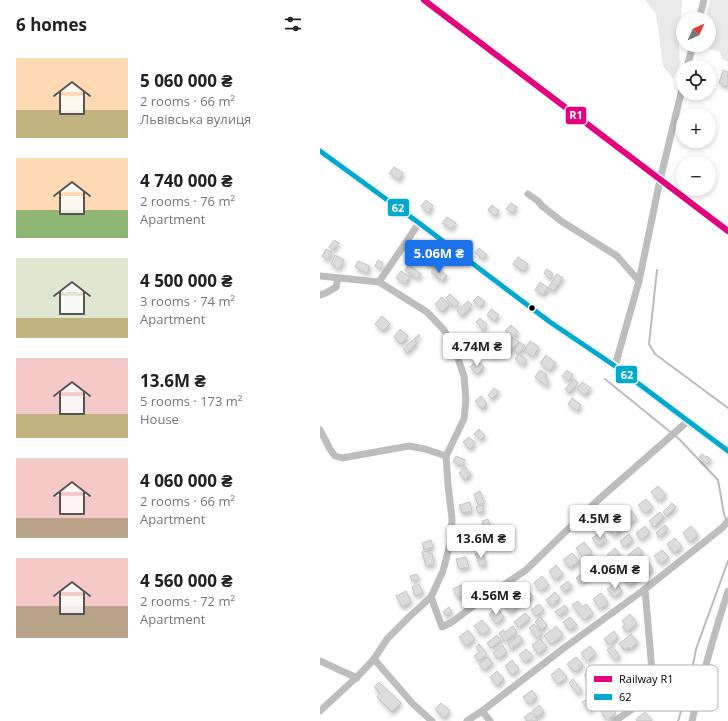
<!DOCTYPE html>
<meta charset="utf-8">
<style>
body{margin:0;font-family:"Open Sans",sans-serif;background:#f2f2f2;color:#222;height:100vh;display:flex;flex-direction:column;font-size:15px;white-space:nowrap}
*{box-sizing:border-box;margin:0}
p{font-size:13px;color:#767676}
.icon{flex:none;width:22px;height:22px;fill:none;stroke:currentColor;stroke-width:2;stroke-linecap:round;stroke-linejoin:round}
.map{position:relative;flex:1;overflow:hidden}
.drawer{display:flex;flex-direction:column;background:#fff;width:320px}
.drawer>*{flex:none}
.needle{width:26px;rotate:45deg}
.controls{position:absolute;left:356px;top:12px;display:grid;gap:8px}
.controls a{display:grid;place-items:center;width:40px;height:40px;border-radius:50%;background:#fff;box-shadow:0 2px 6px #0003;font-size:20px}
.price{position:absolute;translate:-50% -34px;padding:0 9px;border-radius:4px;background:#fff;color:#222;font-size:13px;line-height:26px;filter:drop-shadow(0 1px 2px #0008)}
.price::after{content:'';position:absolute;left:50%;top:24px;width:12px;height:9px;margin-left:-6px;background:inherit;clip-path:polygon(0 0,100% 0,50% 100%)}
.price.active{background:#1a73e8;color:#fff}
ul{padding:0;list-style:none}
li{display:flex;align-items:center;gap:12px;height:100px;padding:0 16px}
li span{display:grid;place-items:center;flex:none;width:112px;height:80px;border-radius:0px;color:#555}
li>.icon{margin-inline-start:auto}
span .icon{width:48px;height:48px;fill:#fffc;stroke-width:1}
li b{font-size:17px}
h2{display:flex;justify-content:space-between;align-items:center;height:48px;padding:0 16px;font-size:17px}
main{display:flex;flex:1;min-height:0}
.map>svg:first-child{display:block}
.green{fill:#e9e9e9}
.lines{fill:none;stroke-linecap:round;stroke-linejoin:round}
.stream{stroke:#bbb;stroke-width:2}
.building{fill:#dcdcdc;stroke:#c4c4c4;filter:url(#shadow)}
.minor{stroke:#bdbdbd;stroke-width:7}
.major{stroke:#bdbdbd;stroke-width:8}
.bus-1-casing{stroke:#fff;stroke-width:8}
.bus-1{stroke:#00a9ce;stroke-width:5}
.rail-1-casing{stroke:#fff;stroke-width:9}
.rail-1{stroke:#e5007d;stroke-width:6}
.bus-dot{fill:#000;stroke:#fff;stroke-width:1.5}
.key{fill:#fff;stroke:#b2b2b2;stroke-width:1}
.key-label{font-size:11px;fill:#000}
.line-badge{stroke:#fff;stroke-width:1.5}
.badge-label{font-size:11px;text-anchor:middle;font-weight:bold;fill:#fff}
</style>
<main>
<section class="drawer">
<h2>6 homes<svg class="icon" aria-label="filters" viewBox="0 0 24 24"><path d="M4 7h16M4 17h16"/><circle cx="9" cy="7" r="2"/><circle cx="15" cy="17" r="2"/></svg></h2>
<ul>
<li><span style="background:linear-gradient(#ffd9b3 65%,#c2b280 0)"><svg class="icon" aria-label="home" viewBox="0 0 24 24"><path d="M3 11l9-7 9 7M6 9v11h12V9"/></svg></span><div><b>5 060 000 ₴</b><p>2 rooms · 66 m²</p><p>Львівська вулиця</p></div></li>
<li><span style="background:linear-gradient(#ffd9b3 65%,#8fb573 0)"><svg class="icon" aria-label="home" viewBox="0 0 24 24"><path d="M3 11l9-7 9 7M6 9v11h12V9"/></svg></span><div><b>4 740 000 ₴</b><p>2 rooms · 76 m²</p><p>Apartment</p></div></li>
<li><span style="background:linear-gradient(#dfe7d0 75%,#c2b280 0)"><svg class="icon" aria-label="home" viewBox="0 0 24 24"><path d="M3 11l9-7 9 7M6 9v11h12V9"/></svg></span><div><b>4 500 000 ₴</b><p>3 rooms · 74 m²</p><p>Apartment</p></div></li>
<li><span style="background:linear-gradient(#f6c9c9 70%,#c2b280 0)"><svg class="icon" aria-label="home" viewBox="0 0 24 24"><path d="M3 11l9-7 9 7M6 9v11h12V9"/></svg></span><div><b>13.6M ₴</b><p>5 rooms · 173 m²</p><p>House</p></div></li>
<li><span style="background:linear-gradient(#f6c9c9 75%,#b9a48a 0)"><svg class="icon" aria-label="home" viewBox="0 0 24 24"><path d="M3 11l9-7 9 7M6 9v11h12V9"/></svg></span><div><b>4 060 000 ₴</b><p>2 rooms · 66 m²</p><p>Apartment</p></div></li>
<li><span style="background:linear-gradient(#f6c9c9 60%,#b9a48a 0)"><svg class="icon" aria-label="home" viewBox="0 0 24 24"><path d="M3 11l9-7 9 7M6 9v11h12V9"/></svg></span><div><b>4 560 000 ₴</b><p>2 rooms · 72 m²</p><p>Apartment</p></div></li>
</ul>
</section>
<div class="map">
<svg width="408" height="721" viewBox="0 0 408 721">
<defs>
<filter id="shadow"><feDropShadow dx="1.5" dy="3" stdDeviation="2" flood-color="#0004"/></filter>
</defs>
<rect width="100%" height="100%" fill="#fff"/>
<g class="green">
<path d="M325,0H362L361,21L363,30L359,43L360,64L353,79L343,66L336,14Z"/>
<path d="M390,0H408V62L402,59L400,52L384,47L383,45H389V19H385Z"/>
</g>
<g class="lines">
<g class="stream">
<path d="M337,270L329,344L335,354L408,408"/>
<path d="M285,379L359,439L398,480L404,514L406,520"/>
<path d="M358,721L368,690L376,649L408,561"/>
</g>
</g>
<g class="building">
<path d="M403,70L408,72V87L399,83Z"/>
<path d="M74,167L83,173L79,180L69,173Z"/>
<path d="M106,200L113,206L108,213L101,206Z"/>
<path d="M191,203L197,207L192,213L186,209Z"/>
<path d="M172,205L179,211L175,216L168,210Z"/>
<path d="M127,217L136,223L131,229L122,223Z"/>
<path d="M14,240L19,243L13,250L9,247Z"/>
<path d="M159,248L167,255L163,259L155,253Z"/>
<path d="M6,249L12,252L8,260L2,256Z"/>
<path d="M110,254L117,260L111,267L104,261Z"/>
<path d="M15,255L24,260L19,269L11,264Z"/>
<path d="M198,257L208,264L203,271L193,264Z"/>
<path d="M58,260L63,263L60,269L55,266Z"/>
<path d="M38,261L50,266L47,273L35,267Z"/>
<path d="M89,265L101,274L98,279L85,270Z"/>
<path d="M116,266L127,276L122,281L111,272Z"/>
<path d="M227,269L233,274L230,279L224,273Z"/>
<path d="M81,271L90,277L85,284L76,278Z"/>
<path d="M237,274L243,278L233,291L228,288Z"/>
<path d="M220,282L228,288L223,295L215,290Z"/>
<path d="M130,294L139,303L134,307L126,298Z"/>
<path d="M158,296L165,302L160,307L153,301Z"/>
<path d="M122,297L129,305L122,312L115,304Z"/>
<path d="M148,301L152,305L142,316L137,311Z"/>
<path d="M171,309L179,315L175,321L167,315Z"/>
<path d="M62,316L70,324L63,331L55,324Z"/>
<path d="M160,318L167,325L163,330L156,322Z"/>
<path d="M191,325L198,332L193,338L185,331Z"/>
<path d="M80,329L88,336L81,344L74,337Z"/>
<path d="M99,334L100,336L95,341L97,343L87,353L83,349Z"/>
<path d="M180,338L185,343L180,349L174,344Z"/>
<path d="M194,338L199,342L187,354L183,350Z"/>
<path d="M210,341L219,347L213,357L204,350Z"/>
<path d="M200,342L205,346L198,354L194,350Z"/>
<path d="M170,345L179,352L174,357L166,350Z"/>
<path d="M199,354L207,360L203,365L195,359Z"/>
<path d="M226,355L236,363L230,371L220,363Z"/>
<path d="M157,360L164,367L157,374L150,367Z"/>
<path d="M220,370L226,374L225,375L227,376L225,378L229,382L226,386L215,377Z"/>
<path d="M247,370L253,375L248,381L242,376Z"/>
<path d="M254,379L258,383L249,393L245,389Z"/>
<path d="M262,382L271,388L265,395L257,389Z"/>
<path d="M174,388L179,392L172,399L168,395Z"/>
<path d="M161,396L167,404L162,409L155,401Z"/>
<path d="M252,398L261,405L257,411L248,404Z"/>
<path d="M159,429L165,436L161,440L154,434Z"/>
<path d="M149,437L155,443L150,449L143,442Z"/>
<path d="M382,454L386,457L387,456L391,460L387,464L379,457Z"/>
<path d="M136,456L145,460L142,466L133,462Z"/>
<path d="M145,467L151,474L145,480L139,473Z"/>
<path d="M338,486L346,495L339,501L331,492Z"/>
<path d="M160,491L164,503L158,505L154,494Z"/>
<path d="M326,499L333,507L325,513L318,505Z"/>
<path d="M150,502L152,511L142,513L139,505Z"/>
<path d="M352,503L356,507L347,516L343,512Z"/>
<path d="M162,505L164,511L158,513L156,507Z"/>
<path d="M309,509L317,518L309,524L302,515Z"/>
<path d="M340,512L344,517L334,527L329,521Z"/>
<path d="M168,519L172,530L165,532L162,521Z"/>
<path d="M294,520L302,530L294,536L286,526Z"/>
<path d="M345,525L348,529L339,537L336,533Z"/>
<path d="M325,526L330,532L321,540L316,533Z"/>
<path d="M371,526L378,535L370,542L363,533Z"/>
<path d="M157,528L160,538L150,541L147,532Z"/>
<path d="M281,532L287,540L278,546L272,538Z"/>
<path d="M309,534L313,540L304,547L300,541Z"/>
<path d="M355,538L362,547L354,553L347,544Z"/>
<path d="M111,540L113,547L104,550L102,543Z"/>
<path d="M264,542L272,552L263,558L256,548Z"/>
<path d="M318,547L323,552L313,560L308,555Z"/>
<path d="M295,548L300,554L291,561L287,555Z"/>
<path d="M342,550L349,557L341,564L334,556Z"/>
<path d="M108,551L109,554L112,553L114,564L106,566L102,552Z"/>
<path d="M162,552L166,564L160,566L155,554Z"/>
<path d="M252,553L259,561L250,568L243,560Z"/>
<path d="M271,554L277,561L270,566L264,560Z"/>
<path d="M146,557L149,567L139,569L136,559Z"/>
<path d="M303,557L307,562L297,569L294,565Z"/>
<path d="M280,559L284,565L273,574L268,569Z"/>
<path d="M326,560L333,569L325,575L318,567Z"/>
<path d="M236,565L243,574L235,580L229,571Z"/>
<path d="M266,570L270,575L260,583L256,578Z"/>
<path d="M311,572L317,580L309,586L303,578Z"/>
<path d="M97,574L99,579L92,581L90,576Z"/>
<path d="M222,576L229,585L220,591L214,583Z"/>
<path d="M248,581L252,586L244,592L240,587Z"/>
<path d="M296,582L302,591L294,597L287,589Z"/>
<path d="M99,584L103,593L95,596L92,587Z"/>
<path d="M141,585L146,594L138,598L133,589Z"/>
<path d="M206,589L213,596L206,602L200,594Z"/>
<path d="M86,591L91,602L82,607L76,596Z"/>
<path d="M235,592L240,598L231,606L226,600Z"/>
<path d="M281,593L288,603L280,609L273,599Z"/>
<path d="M190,598L198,606L190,613L183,604Z"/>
<path d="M258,601L262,607L266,604L273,613L264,620L252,605Z"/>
<path d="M219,604L224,610L216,616L211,610Z"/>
<path d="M245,605L248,609L239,616L235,612Z"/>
<path d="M129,607L132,612L126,616L123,612Z"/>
<path d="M177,607L184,617L176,624L169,614Z"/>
<path d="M205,613L210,618L199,627L194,622Z"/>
<path d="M310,614L317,623L307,632L302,627L305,624L302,621Z"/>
<path d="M220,617L227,625L222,630L215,622Z"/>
<path d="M250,617L257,625L249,630L243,622Z"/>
<path d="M162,620L170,629L162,635L154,626Z"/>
<path d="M214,624L222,634L217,638L209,628Z"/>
<path d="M193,626L197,632L185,641L179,633L183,630L185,632Z"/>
<path d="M236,626L243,635L231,644L224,636Z"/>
<path d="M148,630L155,639L146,646L139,637Z"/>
<path d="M294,631L298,637L289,645L284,639Z"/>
<path d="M311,634L318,642L310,649L309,647L305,650L299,644Z"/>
<path d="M177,635L181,640L171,648L167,643Z"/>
<path d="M199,635L203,640L191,649L188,644Z"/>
<path d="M220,639L227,647L218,654L212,645Z"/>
<path d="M159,644L167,654L159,661L154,656L159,652L156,647Z"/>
<path d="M182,645L187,652L178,659L173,653Z"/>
<path d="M270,646L276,654L267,661L261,653Z"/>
<path d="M292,646L300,656L295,660L287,650Z"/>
<path d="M206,649L213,656L205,662L199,655Z"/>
<path d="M168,657L173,663L164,670L159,664Z"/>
<path d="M256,657L263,665L255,672L247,664Z"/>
<path d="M192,660L199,669L192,675L185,666Z"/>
<path d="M239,668L247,677L238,684L231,675Z"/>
<path d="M177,671L184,679L177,686L170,677Z"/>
<path d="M269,671L276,679L271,683L264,675Z"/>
<path d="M253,679L262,691L258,694L249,683Z"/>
<path d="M59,682L81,703L72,712L57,697L60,693L54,687Z"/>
<path d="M212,690L217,697L209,704L203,697Z"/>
<path d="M269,698L275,707L269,711L262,702Z"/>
<path d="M121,703L130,711L124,718L115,709Z"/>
<path d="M288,704L296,713L287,720L280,710Z"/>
<path d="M219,705L224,712L217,717L212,711Z"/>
<path d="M211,712L218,721H207L204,717Z"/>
<path d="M325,712L332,720L330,721H317L316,719Z"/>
</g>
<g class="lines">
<g class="minor">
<path d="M379,19L384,0"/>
<path d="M367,67L373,45"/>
<path d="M208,194L218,201L222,206L241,221L297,256L319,281"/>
<path d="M0,276L59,282L99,223"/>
<path d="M0,295L6,293L16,287L18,278"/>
<path d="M295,366L319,281L340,180L363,85"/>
<path d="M0,430L10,449L15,456L22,458L89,446L105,449L126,456"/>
<path d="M111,597L122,627L132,622L160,601L206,570L278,500L368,421"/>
<path d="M54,659L93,704L112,721"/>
<path d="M0,661L37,678"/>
<path d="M0,711L40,674L54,659L67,639L90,616L111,597L123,571L131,540L132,518L128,485L126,456L144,419L146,400L144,376L136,353L124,330L107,312L59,282"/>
<path d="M147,721L162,711"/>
<path d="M170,721L162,711L244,648L325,589L402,528L408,521"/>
<path d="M295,721L334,694L325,589"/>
<path d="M372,721C382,677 394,634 408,591"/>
</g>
<path class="major" d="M0,151L99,223L230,322L295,366L408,451"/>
<g class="bus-1-casing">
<path id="bus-1" d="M0,151L99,223L230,322L295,366L408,451"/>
</g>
<use href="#bus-1" class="bus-1"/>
<g class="rail-1-casing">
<path id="rail-1" d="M104,0L408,231"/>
</g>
<use href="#rail-1" class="rail-1"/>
</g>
<circle class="bus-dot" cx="212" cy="308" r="3.5"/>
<rect x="266" y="665" width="132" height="46" rx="6" class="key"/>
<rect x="274" y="676" width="18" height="6" fill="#e5007d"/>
<rect x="274" y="694" width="18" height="6" fill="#00a9ce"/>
<g class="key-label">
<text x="299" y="683">Railway R1</text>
<text x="299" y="701">62</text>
</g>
<g class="line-badge">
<rect x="245" y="106" width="22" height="19" rx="4" fill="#e5007d"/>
<rect x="67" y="198" width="23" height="19" rx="4" fill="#00a9ce"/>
<rect x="295" y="365" width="23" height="19" rx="4" fill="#00a9ce"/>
</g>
<g class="badge-label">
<text x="256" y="119">R1</text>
<text x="78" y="212">62</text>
<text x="307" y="379">62</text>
</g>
</svg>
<div class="controls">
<a><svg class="needle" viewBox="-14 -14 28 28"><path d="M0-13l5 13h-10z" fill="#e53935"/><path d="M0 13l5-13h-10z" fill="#767676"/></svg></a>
<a><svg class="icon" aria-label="locate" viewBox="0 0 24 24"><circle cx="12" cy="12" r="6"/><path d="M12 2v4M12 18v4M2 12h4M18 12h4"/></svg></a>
<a>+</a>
<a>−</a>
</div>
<b class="price active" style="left:119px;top:274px">5.06M ₴</b>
<b class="price" style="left:157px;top:367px">4.74M ₴</b>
<b class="price" style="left:280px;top:539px">4.5M ₴</b>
<b class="price" style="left:161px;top:559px">13.6M ₴</b>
<b class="price" style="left:295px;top:590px">4.06M ₴</b>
<b class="price" style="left:176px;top:616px">4.56M ₴</b>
</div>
</main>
